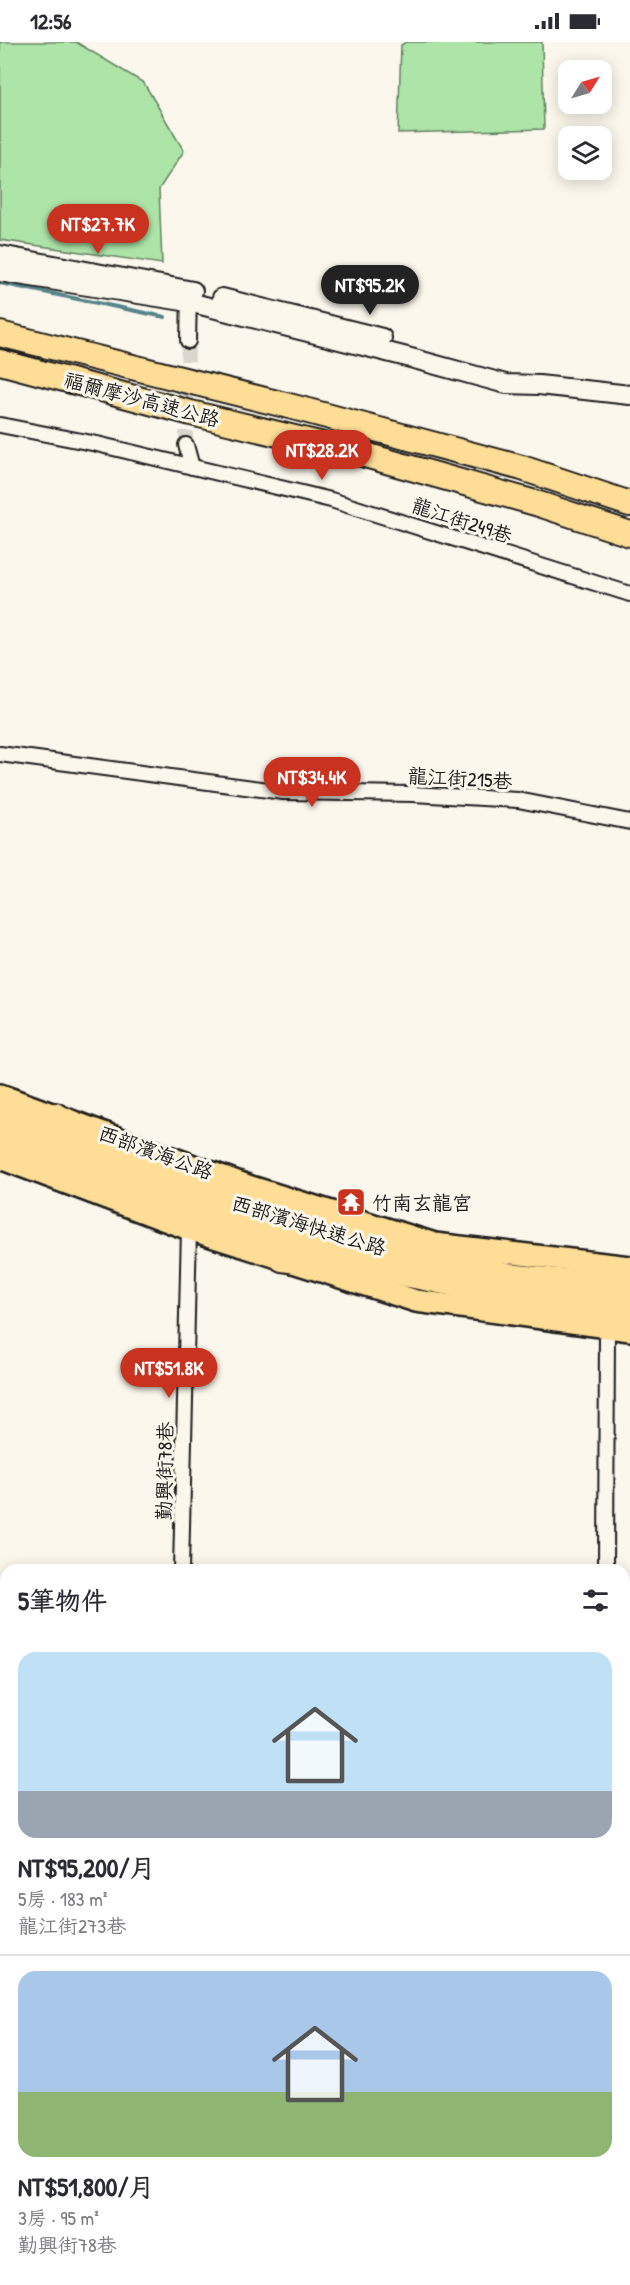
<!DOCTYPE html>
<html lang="zh-TW">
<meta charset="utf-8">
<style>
body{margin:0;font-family:"Patrick Hand","LXGW WenKai TC",sans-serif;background:#f7f7f7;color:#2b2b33;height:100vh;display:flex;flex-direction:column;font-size:22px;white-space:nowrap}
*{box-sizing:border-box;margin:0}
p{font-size:20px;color:#7c7c81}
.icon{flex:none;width:33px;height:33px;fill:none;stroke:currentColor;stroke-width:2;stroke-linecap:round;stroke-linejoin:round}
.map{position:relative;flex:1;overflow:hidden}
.sheet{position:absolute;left:0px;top:1522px;width:630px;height:722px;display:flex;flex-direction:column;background:#fff;border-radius:18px 18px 0 0;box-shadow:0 3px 15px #0003}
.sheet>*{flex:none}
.needle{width:39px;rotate:53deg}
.buttons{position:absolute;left:558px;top:18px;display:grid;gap:12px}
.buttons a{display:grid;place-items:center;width:54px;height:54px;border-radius:12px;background:#fff;box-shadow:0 3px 15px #0003;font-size:30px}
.price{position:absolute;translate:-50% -51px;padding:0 14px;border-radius:21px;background:#c8321e;color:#fff;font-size:20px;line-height:39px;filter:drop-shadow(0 2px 3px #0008)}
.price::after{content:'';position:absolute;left:50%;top:36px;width:18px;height:14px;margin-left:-9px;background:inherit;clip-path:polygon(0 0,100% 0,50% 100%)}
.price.active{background:#222;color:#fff}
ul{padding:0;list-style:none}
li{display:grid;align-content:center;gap:12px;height:318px;padding:0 18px}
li+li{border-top:2px solid #e1e1e2}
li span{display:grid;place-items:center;height:186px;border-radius:18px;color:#555}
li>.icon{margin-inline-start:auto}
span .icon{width:108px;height:108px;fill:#fffc;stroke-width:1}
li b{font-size:26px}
h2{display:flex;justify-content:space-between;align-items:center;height:72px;padding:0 18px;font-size:26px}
.status{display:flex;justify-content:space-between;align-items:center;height:42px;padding:0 30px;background:#fff;direction:ltr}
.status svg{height:16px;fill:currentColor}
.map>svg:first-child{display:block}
.green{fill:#ade4a8;stroke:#648062;stroke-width:1.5}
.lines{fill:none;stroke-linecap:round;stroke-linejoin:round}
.stream{stroke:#54848a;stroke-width:4}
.street-tunnel{stroke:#dad6cd;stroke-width:14;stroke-dasharray:14 7;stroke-linecap:butt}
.street-casing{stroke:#1c1c1c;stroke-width:18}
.secondary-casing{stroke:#1c1c1c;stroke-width:22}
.primary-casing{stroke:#1c1c1c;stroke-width:26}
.highway-casing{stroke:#1c1c1c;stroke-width:28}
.street{stroke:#fbf7ec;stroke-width:14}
.secondary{stroke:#fbf7ec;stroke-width:18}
.primary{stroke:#fedd96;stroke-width:21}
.highway{stroke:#fedd96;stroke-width:24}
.labels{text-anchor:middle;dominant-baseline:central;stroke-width:6;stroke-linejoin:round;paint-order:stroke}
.street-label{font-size:20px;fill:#1c1c1c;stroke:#fbf7ec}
.poi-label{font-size:20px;fill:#1c1c1c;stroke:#fbf7ec;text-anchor:start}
</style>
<div class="status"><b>12:56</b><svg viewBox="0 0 49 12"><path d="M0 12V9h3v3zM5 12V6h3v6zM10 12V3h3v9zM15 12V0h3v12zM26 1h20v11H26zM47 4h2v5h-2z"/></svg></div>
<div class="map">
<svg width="630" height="2243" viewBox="0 0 630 2243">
<rect width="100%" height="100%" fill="#fbf7ec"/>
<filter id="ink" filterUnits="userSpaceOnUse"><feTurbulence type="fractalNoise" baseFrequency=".0167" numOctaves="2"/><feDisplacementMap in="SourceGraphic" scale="12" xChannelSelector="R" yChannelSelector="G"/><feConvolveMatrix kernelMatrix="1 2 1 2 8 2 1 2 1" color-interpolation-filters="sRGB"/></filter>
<g filter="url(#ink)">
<g class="green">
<path d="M0,0H76L144,41L184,109L159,147L162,222L0,198Z"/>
<path d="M406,0H542L544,87L398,91L401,3Z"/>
</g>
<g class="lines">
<path class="stream" d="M0,241L165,275"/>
<path class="street-tunnel" d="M186,403L188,299"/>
<g class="street-casing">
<g id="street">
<path d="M188,299L189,253"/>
<path d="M0,383L97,402L331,458L630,552"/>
<path d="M186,403L192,425"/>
<path d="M0,712L283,750L413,752L518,758L630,780"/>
<path d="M181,1528L189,1187"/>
<path d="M606,1528L607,1285"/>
<path d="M624,1701L630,1699"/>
<path d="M0,1801H6"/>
<path d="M0,2052L6,2050"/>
<path d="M624,2122L630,2121"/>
<path d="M0,2225L6,2223"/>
<path d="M115,2238L117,2243"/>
</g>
</g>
<g class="secondary-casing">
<g id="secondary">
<path d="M0,213L193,249"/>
<path d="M0,230L189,260L407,315L506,342L539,343L630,353"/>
<path d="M222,256L382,296"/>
<path d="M624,2184L630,2183"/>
<path d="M197,2243L198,2238"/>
<path d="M333,2243L352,2238"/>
</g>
</g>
<g class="primary-casing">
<g id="primary">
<path d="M0,1053L251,1145L435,1202L630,1225"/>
<path d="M0,1116L189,1187L416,1259L630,1288"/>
</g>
</g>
<g class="highway-casing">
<g id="highway">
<path d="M0,292L293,365L522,426L630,462"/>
<path d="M0,320L191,371L365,413L539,462L630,492"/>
<path d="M0,1073L237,1161L417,1216L517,1235L630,1246"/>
<path d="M55,1073L111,1100"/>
<path d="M0,1095L233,1181L404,1232L516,1254L630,1267"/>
<path d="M282,1217L337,1224"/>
</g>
</g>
<use href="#street" class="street"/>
<use href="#secondary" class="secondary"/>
<use href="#primary" class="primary"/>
<use href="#highway" class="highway"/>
</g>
</g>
<defs>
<g id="temple-square" transform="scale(1.5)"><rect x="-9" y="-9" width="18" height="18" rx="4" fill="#c8321e" stroke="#fbf7ec"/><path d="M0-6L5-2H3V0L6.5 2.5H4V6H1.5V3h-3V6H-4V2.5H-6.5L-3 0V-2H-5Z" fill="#fff"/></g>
</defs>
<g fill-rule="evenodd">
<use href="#temple-square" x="351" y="1160"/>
</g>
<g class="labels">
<g class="street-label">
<text transform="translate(142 357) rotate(15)">福爾摩沙高速公路</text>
<text transform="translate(462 478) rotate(18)">龍江街249巷</text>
<text transform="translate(460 736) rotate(3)">龍江街215巷</text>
<text transform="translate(156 1110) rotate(20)">西部濱海公路</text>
<text transform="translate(309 1183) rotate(17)">西部濱海快速公路</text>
<text transform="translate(164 1429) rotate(-89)">勤興街78巷</text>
</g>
<g class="poi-label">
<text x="372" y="1160">竹南玄龍宮</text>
</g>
</g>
</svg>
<div class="buttons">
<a><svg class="needle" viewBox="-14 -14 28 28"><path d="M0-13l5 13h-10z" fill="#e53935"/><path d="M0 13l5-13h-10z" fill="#7c7c81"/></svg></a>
<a><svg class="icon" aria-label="layers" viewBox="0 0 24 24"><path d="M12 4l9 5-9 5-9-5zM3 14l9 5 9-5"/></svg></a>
</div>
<b class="price" style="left:98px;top:213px">NT$27.7K</b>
<b class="price active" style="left:370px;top:274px">NT$95.2K</b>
<b class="price" style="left:322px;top:439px">NT$28.2K</b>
<b class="price" style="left:312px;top:766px">NT$34.4K</b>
<b class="price" style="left:169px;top:1357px">NT$51.8K</b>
<section class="sheet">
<h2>5筆物件<svg class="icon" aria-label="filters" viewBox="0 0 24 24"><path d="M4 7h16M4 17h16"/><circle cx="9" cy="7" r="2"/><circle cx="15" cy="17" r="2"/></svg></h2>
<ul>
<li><span style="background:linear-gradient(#bfe0f5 75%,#9aa5b1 0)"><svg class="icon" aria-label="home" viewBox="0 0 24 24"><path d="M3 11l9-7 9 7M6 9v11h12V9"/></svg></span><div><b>NT$95,200/月</b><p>5房 · 183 m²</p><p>龍江街273巷</p></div></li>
<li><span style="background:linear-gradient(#a9c7e8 65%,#8fb573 0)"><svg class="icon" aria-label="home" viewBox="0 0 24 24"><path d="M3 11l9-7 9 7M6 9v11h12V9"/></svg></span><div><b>NT$51,800/月</b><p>3房 · 95 m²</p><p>勤興街78巷</p></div></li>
</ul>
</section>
</div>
